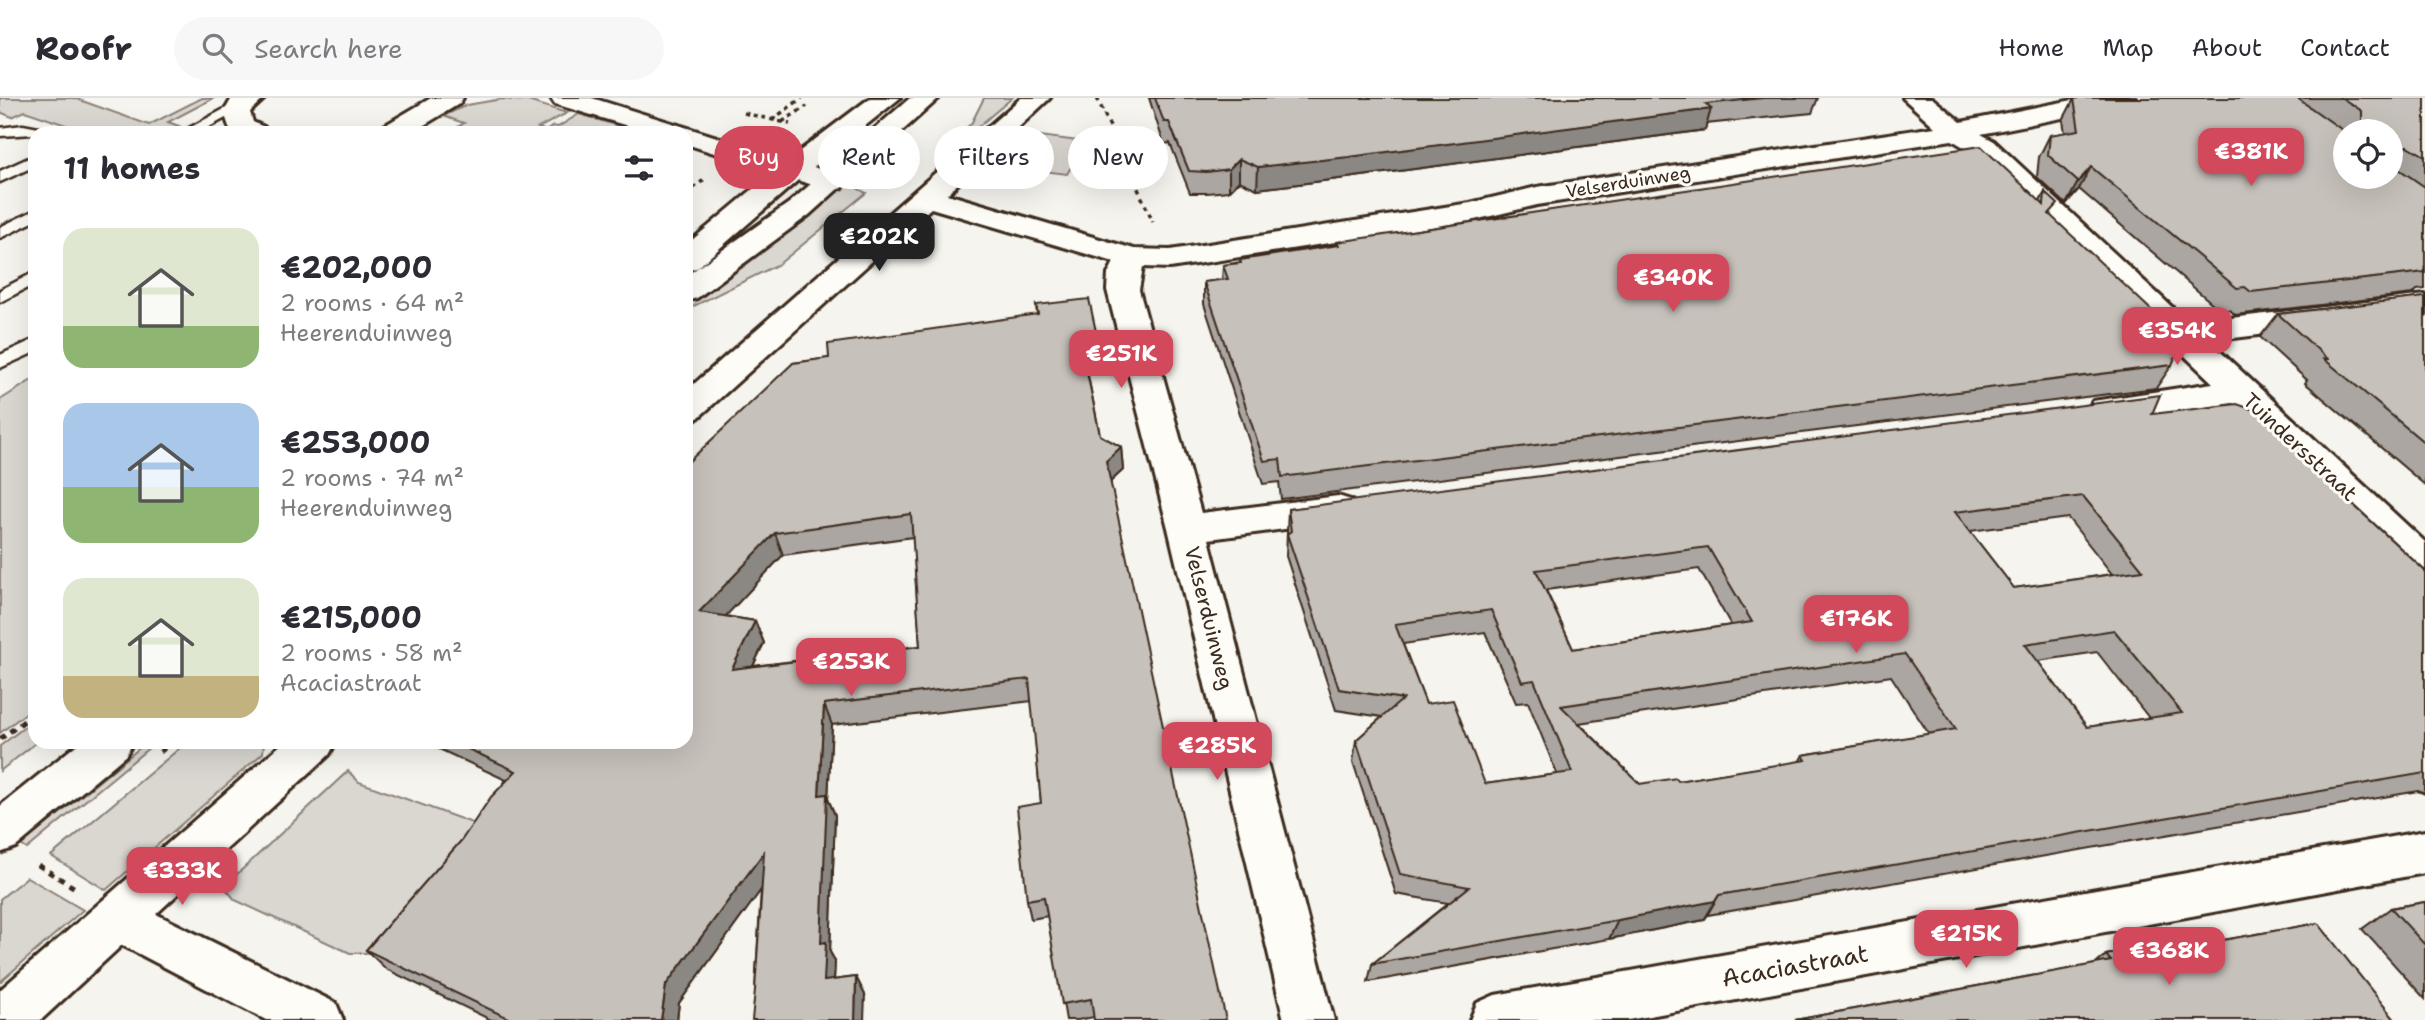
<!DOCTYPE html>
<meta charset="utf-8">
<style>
body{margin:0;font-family:"Shantell Sans",sans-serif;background:#f7f7f7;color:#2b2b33;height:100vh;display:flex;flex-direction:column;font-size:26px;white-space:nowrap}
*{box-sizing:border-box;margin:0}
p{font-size:23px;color:#7c7c81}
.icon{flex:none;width:38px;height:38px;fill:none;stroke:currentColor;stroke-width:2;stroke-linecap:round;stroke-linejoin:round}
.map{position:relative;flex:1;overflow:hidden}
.details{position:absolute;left:28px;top:28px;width:665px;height:623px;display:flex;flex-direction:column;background:#fff;border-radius:21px;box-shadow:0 7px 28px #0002}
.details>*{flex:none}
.hud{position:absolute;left:714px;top:28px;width:665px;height:63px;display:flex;gap:14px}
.tools{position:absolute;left:2333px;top:21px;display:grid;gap:14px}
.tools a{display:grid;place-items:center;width:70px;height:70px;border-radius:50%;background:#fff;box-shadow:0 7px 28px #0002;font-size:35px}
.price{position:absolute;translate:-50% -60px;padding:0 16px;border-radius:14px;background:#d1495b;color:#fff;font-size:23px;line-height:46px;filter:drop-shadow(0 2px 4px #0008)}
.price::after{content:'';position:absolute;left:50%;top:42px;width:21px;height:16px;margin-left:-10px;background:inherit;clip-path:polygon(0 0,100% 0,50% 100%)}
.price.on{background:#222;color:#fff}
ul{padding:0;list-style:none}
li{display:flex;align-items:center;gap:21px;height:175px;padding:0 35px}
li span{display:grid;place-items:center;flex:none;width:196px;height:140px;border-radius:21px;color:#555}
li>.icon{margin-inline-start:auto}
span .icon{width:84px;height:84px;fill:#fffc;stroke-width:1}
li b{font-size:30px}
h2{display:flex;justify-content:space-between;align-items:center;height:84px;padding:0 35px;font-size:30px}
.tag{padding:0 24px;border-radius:32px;background:#fff;box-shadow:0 7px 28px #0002;font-size:24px;line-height:63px}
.tag.on{background:#d1495b;color:#fff}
header{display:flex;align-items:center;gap:42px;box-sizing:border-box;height:98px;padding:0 35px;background:#fff;border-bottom:2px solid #e1e1e2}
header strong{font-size:33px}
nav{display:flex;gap:38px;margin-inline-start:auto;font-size:24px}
.search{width:490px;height:63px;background:#f7f7f7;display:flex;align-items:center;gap:18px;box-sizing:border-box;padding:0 24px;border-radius:38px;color:#7c7c81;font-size:26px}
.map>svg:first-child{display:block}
.green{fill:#dad6d0;stroke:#8a8077;stroke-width:2}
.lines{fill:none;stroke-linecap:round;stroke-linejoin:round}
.lane-casing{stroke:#3b2a1e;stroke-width:5}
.street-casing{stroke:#3b2a1e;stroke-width:6}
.secondary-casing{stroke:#3b2a1e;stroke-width:6}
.path-far1{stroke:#3b2a1e;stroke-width:3.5;stroke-dasharray:4.5 4.5;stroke-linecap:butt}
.path{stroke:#3b2a1e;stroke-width:5;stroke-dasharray:6 6;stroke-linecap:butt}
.lane{fill:#fdfcf7;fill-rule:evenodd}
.street{fill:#fdfcf7;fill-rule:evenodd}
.secondary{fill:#fdfcf7;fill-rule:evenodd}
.wall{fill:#aba6a1;stroke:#3b2a1e;stroke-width:2;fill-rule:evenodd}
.shaded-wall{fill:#8b8783;stroke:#3b2a1e;stroke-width:2}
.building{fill:#c7c1bb;stroke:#3b2a1e;stroke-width:2;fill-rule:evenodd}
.labels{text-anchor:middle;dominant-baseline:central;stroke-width:6;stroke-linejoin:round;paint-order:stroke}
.far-street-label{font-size:18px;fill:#3b2a1e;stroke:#fdfcf7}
.street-label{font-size:21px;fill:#3b2a1e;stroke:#fdfcf7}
.near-street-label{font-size:24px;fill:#3b2a1e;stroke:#fdfcf7}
</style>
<header>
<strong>Roofr</strong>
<div class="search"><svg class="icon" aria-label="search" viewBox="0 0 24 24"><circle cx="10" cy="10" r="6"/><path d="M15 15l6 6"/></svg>Search here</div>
<nav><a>Home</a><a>Map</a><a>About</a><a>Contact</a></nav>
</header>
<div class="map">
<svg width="2425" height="922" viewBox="0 0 2425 922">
<rect width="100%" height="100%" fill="#f5f4ee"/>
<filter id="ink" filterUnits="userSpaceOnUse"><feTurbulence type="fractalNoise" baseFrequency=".0143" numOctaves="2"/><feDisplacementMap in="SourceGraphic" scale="14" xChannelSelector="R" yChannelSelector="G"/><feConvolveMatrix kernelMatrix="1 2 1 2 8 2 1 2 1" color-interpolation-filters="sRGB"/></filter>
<g filter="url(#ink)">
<g class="green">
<path d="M0,0H74L149,27L202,0H214L168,24L179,28L160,35H89L25,13L12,19L0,14Z"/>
<path d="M984,0H1012L952,51L942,49L971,26Z"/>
<path d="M502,1L528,3L567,15L538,30L546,33L553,28L558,29L579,16L642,35H448L464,25L443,18L467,7Z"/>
<path d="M1040,38L1086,44L1067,76L1019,70Z"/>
<path d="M875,56L882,59V64L858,84L857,90L866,95L779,166L686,212V208L744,166Z"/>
<path d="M35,280V608L0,635V302Z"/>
<path d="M35,621L37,644L0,673V648Z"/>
<path d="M147,644H156L27,751L21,747Z"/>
<path d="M187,644H264L263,655L106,792L51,758Z"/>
<path d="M348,673L359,684L486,730L382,848L366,855H350L235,802L226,791L234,779Z"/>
<path d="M27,779L83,812L0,884V801Z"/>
</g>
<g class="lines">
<g class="lane-casing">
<g id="lane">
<path d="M241,2L248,6L246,9L198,35H180Z"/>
<path d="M23,27L49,32L51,35L0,38V30Z"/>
<path d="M35,57V68L0,84V73Z"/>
<path d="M35,112V123L0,140V129Z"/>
<path d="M35,174V186L0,204V192Z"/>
<path d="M35,241V254L0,270V257Z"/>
</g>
</g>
<g class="street-casing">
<g id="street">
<path d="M232,0H265L250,14L253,24L264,29L268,35H231L224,14Z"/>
<path d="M431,0H463L459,6L411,35H378L382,29Z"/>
<path d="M551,0H592L842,78L846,84L842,90L832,93L822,90L686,46V35H651L555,6Z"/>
<path d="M1021,0H1050L947,96L1134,151L1170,152L1470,105L1537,89L1935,29L1903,0H1932L1961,24L2083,0H2136L2132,6L2123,8L1981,36L1994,43L2189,225L2425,197V217L2209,243L2425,444V481L2411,477L2233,305L2105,323L2093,319L2088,311L2093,303L2213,285L1974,55L1952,42L1537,107L1470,123L1170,170L1143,169L1139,192L1201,415L1338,398L1351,402L1357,411L1351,420L1338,424L1209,441L1334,922H1284L1168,430L1107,192L1108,176L1114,164L931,110L698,320L686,324V293Z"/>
<path d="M284,644H336L329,657L156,816L336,905L343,922H266L122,847L41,922H0V892Z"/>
<path d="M2425,733V775L1628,922H1470L1477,905L1495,897Z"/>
</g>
</g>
<g class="secondary-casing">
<g id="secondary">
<path d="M870,0H900L804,77L697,170L686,172V147L784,65Z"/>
<path d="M910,0H939L809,117L697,200L686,203V178L789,105Z"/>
<path d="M80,644H133L126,657L16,749L0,755V708Z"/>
</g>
</g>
<g class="path-far1">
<path d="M1097,0L1153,124"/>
<path d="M744,15L790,26"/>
<path d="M772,22L802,0"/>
<path d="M782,24L807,8"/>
<path d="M686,96L705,81"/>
</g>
<g class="path">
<path d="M0,641L35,615"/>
<path d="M160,654L172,644"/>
<path d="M38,767L75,790"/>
</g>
<use href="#lane" class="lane"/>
<use href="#street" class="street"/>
<use href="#secondary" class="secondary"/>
</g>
<g class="wall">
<path d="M1149,0H1818L1812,15L1706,26L1705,32L1347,80L1257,91L1239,83L1229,93L1207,95H1190L1170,45L1164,46Z"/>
<path d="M2079,0H2425V191L2417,192L2413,196L2235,217L2230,212L2221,213L2079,91L2066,106L2037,79L2039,59L2050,37L2065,35L2063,22L2074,1ZM2345,33H2390V79Z"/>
<path d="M2045,94L2051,118L2172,267L2156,290L1281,401L1279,384L1263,386L1204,206V184L1222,182L1223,167L1337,147V144L2040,103Z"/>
<path d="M2425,199V387L2305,285L2307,282L2260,239L2278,216Z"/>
<path d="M1036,207L1098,243L1100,266L1086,268L1100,337L1121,349L1123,372L1111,383L1094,919L1078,922H1066L1048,818L1031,821L1027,802L1041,705L1032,603L832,627L828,701L835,717L830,854L835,863L834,882L856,879L865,897L755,892L761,791L679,905L677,922H491L386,871L366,852L461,743L506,682L424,644H686L793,265L829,260L1037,217ZM913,439L920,548L753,568L764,545L755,523L725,518L783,457Z"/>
<path d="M2152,316L2301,353L2299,356L2425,473V696L2418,693L1708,817L1704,822L1609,841L1368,884L1372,866L1448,805L1396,796L1353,664L1356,642L1382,619L1336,612L1286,458L1288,411ZM2068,420L2112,476L2014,490L1970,433ZM1699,471L1731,527L1573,551L1546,492ZM1485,534L1516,605L1528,604L1557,676L1485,686L1426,606L1403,546ZM2097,554L2149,620L2087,629L2038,563ZM1891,578L1929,636L1803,657L1799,664L1678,683L1640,686L1579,625Z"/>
<path d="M2425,804V901L2362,831L2391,810Z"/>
<path d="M2318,825L2395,922H1795L2096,866L2106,857L2165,846L2173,851Z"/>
</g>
<g class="shaded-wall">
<path d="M1711,11L1705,32L1347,80L1257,91L1258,69Z"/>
<path d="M1239,61V83L1229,93V71Z"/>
<path d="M2091,69L2079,91L2066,106L2078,84Z"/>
<path d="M1121,349L1123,372L1108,386L1106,363Z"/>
<path d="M775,435L783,457L709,536L699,514Z"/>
<path d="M755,523L764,545L741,593L732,571Z"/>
<path d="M824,606L832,627L828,701L835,717L830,854L835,863L833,902L824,883L821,845L819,697Z"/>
<path d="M764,754L774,774L679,905L677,922H661L666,887Z"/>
<path d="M1719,797L1704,822L1609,841L1618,822Z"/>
<path d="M856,879L865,897L864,922H855Z"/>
</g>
<g class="building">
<path d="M1155,0H1763L1706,6L1711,11L1349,59L1258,69L1239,61L1229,71L1207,74L1189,73L1169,24H1164Z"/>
<path d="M2079,0H2297L2345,34V79H2390V65L2425,89V174L2251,194L2245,189L2237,190L2091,69L2078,84L2048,57L2050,37L2079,32L2074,1Z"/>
<path d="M2342,0H2425V58L2408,48H2404V54L2390,55V33H2362V13Z"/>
<path d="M1981,48L2044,107L2045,94L2058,106L2049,116L2182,241L2172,267L1282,379L1280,361L1264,363L1204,184L1228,181L1223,167L1241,165L1240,162L1339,147L1337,144Z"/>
<path d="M2425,199V345L2324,261H2328L2278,216Z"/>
<path d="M1089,201L1098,243L1081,245L1100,337L1121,349L1106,363L1226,922H1094L1091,901L1062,906L1044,799L1027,802L1017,709L1041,705L1029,581L824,606L819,697L827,696L821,845L826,844L824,883L856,879L855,922H752L755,892L764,754L666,887L661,922H512L366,852L461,743L491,699L516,673L453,644H686V366L793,265L829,260L828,246L1038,216L1036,207ZM911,416L920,548L732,571L755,523L699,514L775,435Z"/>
<path d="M2160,297L2152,316L2237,306L2260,314L2301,353L2296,354L2425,473V675L1719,797L1715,803L1618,822L1372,866L1469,789L1400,776L1356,642L1403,601L1339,591L1287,436L1291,433L1288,411ZM2083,398L2143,472L2014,490L1955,414ZM1708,449L1752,524L1573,551L1536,472ZM1491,512L1522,584L1534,582L1572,674L1485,686L1453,602L1426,606L1395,526ZM2114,532L2182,615L2087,629L2025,546ZM1905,556L1956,631L1803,657L1806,662L1678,683L1676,680L1640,686L1561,608Z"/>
<path d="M2425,804V847L2391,810Z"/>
<path d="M2318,825L2395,922H1795L2111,863L2106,857L2165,846L2173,851Z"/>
</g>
</g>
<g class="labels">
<g class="far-street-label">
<text transform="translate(1628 84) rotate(-9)">Velserduinweg</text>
</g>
<g class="street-label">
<text transform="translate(2300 349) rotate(43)">Tuindersstraat</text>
<text transform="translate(1209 520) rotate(76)">Velserduinweg</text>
</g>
<g class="near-street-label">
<text transform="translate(1795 868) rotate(-10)">Acaciastraat</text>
</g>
</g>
</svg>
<div class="tools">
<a><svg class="icon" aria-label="locate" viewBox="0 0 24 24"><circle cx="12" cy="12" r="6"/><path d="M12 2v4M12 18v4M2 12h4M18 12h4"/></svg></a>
</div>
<b class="price" style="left:2251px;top:90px">€381K</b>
<b class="price on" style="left:879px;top:175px">€202K</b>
<b class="price" style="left:1673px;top:216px">€340K</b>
<b class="price" style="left:2177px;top:269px">€354K</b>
<b class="price" style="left:1121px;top:292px">€251K</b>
<b class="price" style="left:1856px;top:557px">€176K</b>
<b class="price" style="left:851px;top:600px">€253K</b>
<b class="price" style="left:1217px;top:684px">€285K</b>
<b class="price" style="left:182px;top:809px">€333K</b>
<b class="price" style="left:1966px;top:872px">€215K</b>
<b class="price" style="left:2169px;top:889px">€368K</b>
<div class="hud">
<a class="tag on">Buy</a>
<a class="tag">Rent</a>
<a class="tag">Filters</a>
<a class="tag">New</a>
</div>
<section class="details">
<h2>11 homes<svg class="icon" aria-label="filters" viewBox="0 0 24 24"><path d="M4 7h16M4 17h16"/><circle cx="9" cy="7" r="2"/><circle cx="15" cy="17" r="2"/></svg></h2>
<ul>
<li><span style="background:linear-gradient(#dfe7d0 70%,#8fb573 0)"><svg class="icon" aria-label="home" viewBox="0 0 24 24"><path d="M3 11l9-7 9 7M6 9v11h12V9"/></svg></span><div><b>€202,000</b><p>2 rooms · 64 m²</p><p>Heerenduinweg</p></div></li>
<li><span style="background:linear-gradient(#a9c7e8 60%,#8fb573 0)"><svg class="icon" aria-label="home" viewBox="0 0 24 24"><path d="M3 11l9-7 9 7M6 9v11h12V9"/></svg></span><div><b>€253,000</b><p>2 rooms · 74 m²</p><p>Heerenduinweg</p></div></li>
<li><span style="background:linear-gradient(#dfe7d0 70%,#c2b280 0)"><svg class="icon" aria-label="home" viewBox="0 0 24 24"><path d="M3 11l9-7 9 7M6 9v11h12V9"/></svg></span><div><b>€215,000</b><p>2 rooms · 58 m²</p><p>Acaciastraat</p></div></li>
</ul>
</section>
</div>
